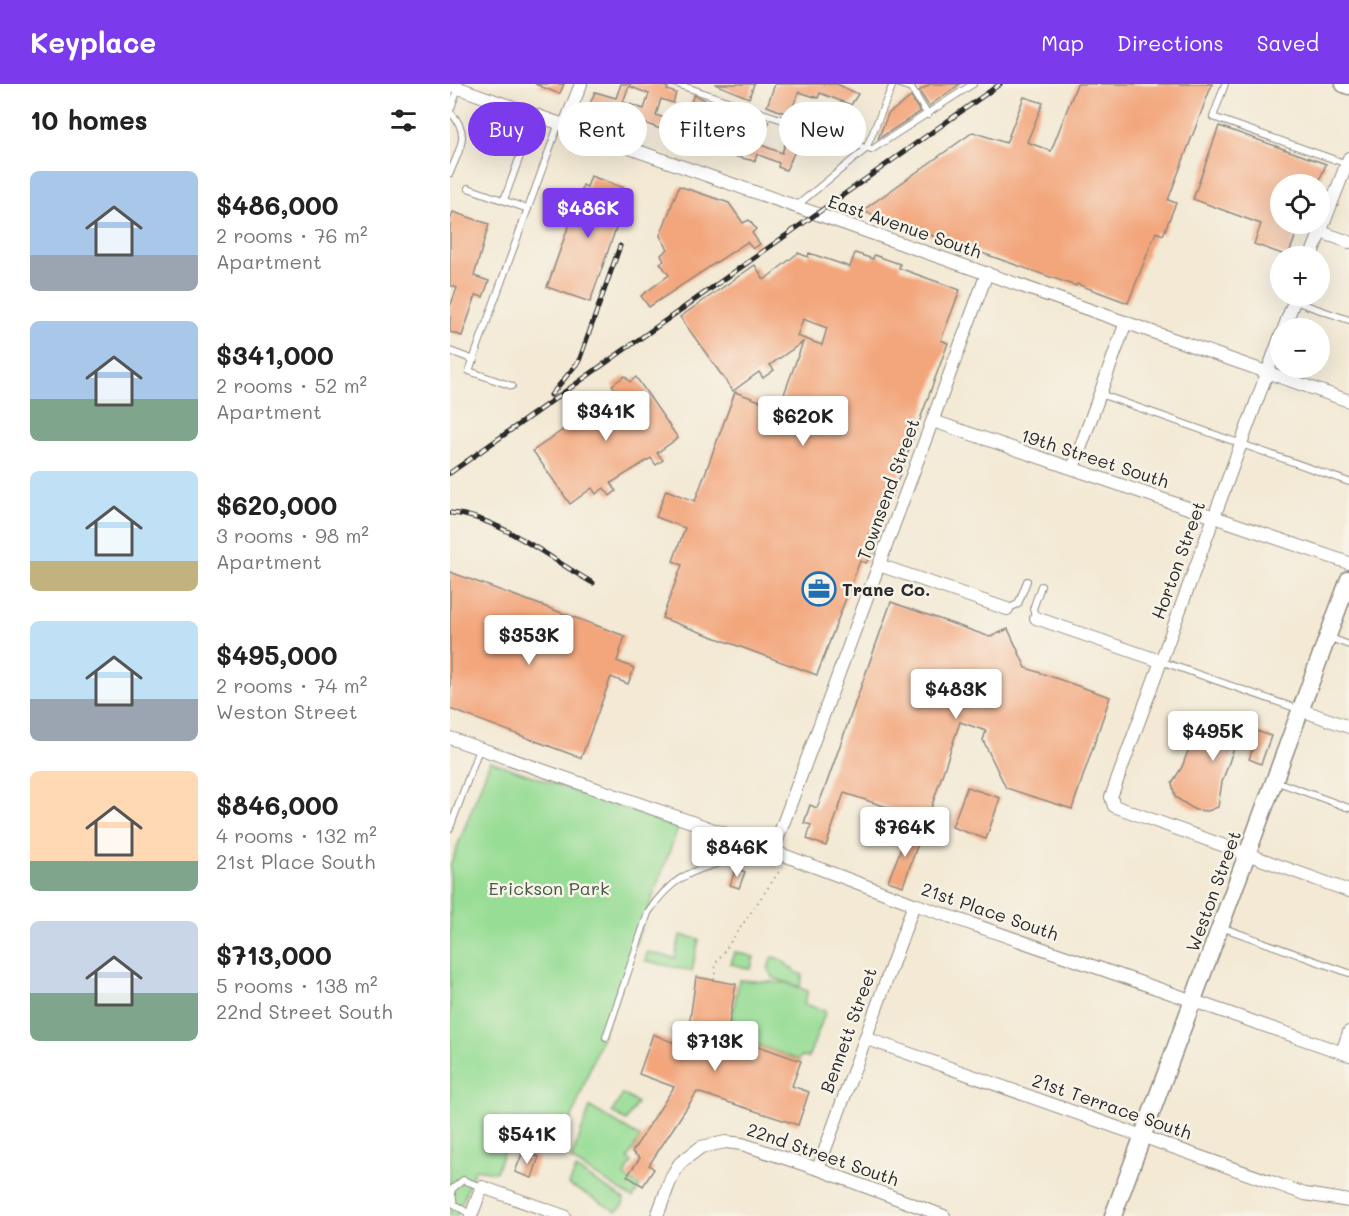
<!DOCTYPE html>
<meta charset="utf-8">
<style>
body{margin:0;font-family:Mali,sans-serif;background:#f6f6f6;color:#222;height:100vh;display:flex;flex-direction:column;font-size:22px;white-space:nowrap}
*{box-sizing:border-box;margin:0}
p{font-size:20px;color:#767676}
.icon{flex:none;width:33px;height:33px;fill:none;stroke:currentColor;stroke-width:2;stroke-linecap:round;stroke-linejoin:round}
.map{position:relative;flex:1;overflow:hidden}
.side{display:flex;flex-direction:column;background:#fff;width:450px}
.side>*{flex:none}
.top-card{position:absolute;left:18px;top:18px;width:570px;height:54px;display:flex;gap:12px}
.tools{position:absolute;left:820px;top:90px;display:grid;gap:12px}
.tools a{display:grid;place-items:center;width:60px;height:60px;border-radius:50%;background:#fff;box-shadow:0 6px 24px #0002;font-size:30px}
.price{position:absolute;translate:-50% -51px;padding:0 14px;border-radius:6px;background:#fff;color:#222;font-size:20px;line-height:39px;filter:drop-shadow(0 2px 3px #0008)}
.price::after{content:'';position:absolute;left:50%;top:36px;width:18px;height:14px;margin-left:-9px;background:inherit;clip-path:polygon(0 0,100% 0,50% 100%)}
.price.on{background:#7c3aed;color:#fff}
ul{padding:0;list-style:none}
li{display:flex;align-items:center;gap:18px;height:150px;padding:0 30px}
li span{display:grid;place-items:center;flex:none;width:168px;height:120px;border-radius:9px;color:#555}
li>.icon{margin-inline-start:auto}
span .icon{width:72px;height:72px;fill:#fffc;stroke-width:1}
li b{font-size:26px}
h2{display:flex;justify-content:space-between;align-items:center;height:72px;padding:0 30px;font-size:26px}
.pill{padding:0 21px;border-radius:27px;background:#fff;box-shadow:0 6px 24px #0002;font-size:21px;line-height:54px}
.pill.on{background:#7c3aed;color:#fff}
header{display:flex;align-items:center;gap:36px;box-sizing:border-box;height:84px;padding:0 30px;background:#7c3aed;color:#fff}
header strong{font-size:28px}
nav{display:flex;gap:33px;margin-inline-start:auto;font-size:21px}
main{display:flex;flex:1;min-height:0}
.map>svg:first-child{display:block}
.green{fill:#98dd95;stroke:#628460;stroke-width:1.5}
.building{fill:#f3a67b;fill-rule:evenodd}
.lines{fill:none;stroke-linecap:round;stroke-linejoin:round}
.lane-casing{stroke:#8f8a80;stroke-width:8}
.street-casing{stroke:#8f8a80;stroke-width:14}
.secondary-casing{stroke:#8f8a80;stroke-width:19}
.path{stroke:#8f8a80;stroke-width:1.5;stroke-dasharray:1.5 4.5;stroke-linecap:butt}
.lane{stroke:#fff;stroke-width:6}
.street{stroke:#fff;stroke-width:12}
.secondary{stroke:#fff;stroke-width:16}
.rail-casing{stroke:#2b2b2b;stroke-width:5}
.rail{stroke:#f7f3e8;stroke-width:3;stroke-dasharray:9;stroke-linecap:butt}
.labels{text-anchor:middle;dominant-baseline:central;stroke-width:5;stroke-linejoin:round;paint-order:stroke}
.street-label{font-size:18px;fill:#2b2b2b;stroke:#f7f3e8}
.poi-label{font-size:18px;font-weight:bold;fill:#2b2b2b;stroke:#f7f3e8;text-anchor:start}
.park-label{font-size:18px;fill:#465846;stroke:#f7f3e8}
</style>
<header>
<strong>Keyplace</strong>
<nav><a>Map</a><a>Directions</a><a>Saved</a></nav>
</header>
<main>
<section class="side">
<h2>10 homes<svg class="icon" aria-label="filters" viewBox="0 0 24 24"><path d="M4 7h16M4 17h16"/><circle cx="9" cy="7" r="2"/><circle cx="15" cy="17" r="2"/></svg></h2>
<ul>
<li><span style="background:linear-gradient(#a9c7e8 70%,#9aa5b1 0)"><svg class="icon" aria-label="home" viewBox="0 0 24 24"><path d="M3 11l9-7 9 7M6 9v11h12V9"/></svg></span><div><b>$486,000</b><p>2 rooms · 76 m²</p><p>Apartment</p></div></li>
<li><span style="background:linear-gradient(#a9c7e8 65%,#7fa58c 0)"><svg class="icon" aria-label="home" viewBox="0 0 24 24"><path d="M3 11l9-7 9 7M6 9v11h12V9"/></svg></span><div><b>$341,000</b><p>2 rooms · 52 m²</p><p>Apartment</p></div></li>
<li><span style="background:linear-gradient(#bfe0f5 75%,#c2b280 0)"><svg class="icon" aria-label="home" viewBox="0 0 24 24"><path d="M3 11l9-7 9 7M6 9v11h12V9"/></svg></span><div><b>$620,000</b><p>3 rooms · 98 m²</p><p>Apartment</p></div></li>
<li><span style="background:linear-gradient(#bfe0f5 65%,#9aa5b1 0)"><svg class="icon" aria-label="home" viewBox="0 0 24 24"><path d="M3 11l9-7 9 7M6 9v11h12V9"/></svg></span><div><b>$495,000</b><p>2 rooms · 74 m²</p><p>Weston Street</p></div></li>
<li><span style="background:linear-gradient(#ffd9b3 75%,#7fa58c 0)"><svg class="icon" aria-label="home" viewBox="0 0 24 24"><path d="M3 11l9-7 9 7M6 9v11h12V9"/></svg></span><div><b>$846,000</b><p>4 rooms · 132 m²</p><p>21st Place South</p></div></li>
<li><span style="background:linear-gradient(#c9d6e8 60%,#7fa58c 0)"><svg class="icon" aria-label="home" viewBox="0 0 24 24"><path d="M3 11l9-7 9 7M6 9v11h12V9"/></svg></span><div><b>$713,000</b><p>5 rooms · 138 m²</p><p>22nd Street South</p></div></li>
</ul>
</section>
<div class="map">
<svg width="899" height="1132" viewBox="0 0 899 1132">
<rect width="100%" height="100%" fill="#f7f3e8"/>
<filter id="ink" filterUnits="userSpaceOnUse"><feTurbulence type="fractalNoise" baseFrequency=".0167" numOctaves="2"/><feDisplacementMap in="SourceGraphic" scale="12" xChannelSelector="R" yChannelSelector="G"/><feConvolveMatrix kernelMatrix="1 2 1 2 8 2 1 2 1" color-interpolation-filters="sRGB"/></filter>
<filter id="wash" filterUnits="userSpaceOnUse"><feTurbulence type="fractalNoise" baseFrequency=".008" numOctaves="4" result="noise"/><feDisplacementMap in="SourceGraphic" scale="24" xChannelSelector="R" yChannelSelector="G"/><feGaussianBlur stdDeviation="1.35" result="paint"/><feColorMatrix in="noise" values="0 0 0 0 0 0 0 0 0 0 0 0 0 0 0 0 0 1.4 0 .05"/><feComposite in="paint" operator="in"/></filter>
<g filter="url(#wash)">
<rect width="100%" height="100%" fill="#f3e9d4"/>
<g class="green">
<path d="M40,677L228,744L109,1069L58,1056L46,1088L25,1085L7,1132H0V782Z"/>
<path d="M230,851L249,855L242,887L195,877L197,868L225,874Z"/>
<path d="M285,868L304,873L301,885L281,880Z"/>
<path d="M325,873C337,877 341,888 353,891L350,903L324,894L318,886L321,874Z"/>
<path d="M289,896L336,899L358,907L354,920L376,927L358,974L351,972L349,976L270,947L272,940H281Z"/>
<path d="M173,1010L187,1019L176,1037L162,1028Z"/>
<path d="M140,1023L190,1053L178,1075L182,1078L174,1093L190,1102L183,1114L121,1076Z"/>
<path d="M126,1085L174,1115L173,1122L166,1127L119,1101Z"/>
</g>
<g id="blocks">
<g class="building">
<path d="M85,0H114L110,9H107Z"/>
<path d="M171,0H209L218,4L217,6L226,9L223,19L211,15L206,31L231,40L244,11L253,15L261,20L257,29L248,25L243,40L279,53L289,30L319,38L311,61L332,69L340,45L353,50L336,86L328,83L329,79L307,70L305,77L287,73L167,29L165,34L156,31L155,26L140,20L145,8L166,14ZM179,2L199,10L194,25L173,18Z"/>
<path d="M265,0H304L299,14Z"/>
<path d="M325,0H387L408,10L401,21L370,9L368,14L349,8L343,22L372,33L368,42L317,22Z"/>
<path d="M480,0H510L479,22L469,7Z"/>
<path d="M627,0H762L718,116L726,119L713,151L706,148L678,219L627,200L626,202L412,127L523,48L556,59L574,13L593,19L577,58L601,67Z"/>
<path d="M461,13L470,28L428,55L438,30Z"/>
<path d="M769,42L876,80L868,100H831V140H850L838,172L804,160L811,140L743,115Z"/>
<path d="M141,92L177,105L173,115L176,116L140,218L97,203L133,101L137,103Z"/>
<path d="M229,102L279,119L293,139L299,136L306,145L302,149L310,160L303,165L297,158L199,223L191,212L219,191L210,179L214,177L211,171L218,165L210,152Z"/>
<path d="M3,128L39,140L24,192L39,197L33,213L26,211L12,252L0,248V223L7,204L0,201V137Z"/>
<path d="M348,169L358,173L359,169L400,183L405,169L423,175L424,171L450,180L449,184L510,206L491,256L498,259L442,412L435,410L419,451L427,454L420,472L416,479L410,477L367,591L212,534L232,481L223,477L235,444L206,433L216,406L245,417L285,308L329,324L353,258L320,281L324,286L313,294L309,288L283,307L230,233L305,181L314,196ZM353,235L377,244L372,261L347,252Z"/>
<path d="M175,292L180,298L186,293L228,354L207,369L213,376L206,381L201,374L161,399L166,407L160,412L154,404L146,410L142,404L120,420L83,367L121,340L115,332L129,322L135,330L167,307L162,301Z"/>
<path d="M0,488L175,552L167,577L184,584L178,600L161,593L131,674L0,625Z"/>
<path d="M441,518L540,553L558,545L576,584L660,613L622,725L556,704L533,656L536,647L510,638L477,736L394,709L376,762L357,755L361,741L354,739L360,721L367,724L376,701Z"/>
<path d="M774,636L821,652L811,680L799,675L804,662L787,656L772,698L768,723L758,727L745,726L725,713L722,699L732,683L749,637L771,645Z"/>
<path d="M517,703L550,714L536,755L502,743Z"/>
<path d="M459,745L472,748L453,802L438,797Z"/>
<path d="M286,784L295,788L289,804L280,801Z"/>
<path d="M246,893L286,900L277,951L351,977L342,1002L359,1008L348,1041L247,1008L199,1081L204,1085L193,1102L177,1092L190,1074L182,1068L224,1003L189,990L203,950L236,964Z"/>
<path d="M73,1067L89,1073L82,1094L65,1088Z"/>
</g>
</g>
</g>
<g filter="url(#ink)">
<use href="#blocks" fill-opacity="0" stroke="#8f8a80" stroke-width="1.5"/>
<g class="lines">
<g class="lane-casing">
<g id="lane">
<path d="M227,0L421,66L523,0"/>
<path d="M450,0L461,4L478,31"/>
<path d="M775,0L763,33L897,80"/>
<path d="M0,27L8,4"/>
<path d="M0,28C22,50 9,65 0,89"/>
<path d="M18,104L78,125"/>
<path d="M54,116L85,31"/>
<path d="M345,123L416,65L443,0"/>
<path d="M844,217L899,236"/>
<path d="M0,267L24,276"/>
<path d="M62,302L19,287L109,39"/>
<path d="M650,310L899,398"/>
<path d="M557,525L568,520L577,497"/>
<path d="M586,534L583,525L591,502"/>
<path d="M878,553L899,561"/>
<path d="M710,577L848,625"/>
<path d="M825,697L899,724"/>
<path d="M0,744L29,665"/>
<path d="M771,843L899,889"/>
<path d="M156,953L198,829C224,788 247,786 290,773"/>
<path d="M21,1131L4,1120L1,1106L13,1096L32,1103"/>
</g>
</g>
<g class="street-casing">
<g id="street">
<path d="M0,1L899,317"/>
<path d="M115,40L131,0"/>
<path d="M871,148L899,158"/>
<path d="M861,172L899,74"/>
<path d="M834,244L846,212"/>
<path d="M831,251L661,713L664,722L899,807"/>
<path d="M483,337L899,479"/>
<path d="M623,384L676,238"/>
<path d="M429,481L557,525"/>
<path d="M586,534L710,577"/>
<path d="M851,626L899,643"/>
<path d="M0,654L296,757L464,820L899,971"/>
<path d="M323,767L537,189"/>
<path d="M415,954L855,1110L899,1117"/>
<path d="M892,968L899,948"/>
<path d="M368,1085L464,820"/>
<path d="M21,1132L32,1103L114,1132"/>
<path d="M207,1132L222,1092L230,1079L251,1063L276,1058L292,1060L368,1085L494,1132"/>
</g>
</g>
<g class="secondary-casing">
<g id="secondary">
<path d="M894,0L899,2"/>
<path d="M663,1132L899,495"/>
</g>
</g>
<path class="path" d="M264,896L266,879L333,782"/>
<use href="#lane" class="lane"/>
<use href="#street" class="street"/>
<use href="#secondary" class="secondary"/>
<g class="rail-casing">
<g id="rail">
<path d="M101,311L129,277L170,162"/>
<path d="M0,389L550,0"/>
<path d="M0,429C49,432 101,476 143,499"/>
</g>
</g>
<use href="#rail" class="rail"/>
</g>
</g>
<defs>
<g id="office-ring" transform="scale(1.725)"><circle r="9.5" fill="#f7f3e8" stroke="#1f6fb2" stroke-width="1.5"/><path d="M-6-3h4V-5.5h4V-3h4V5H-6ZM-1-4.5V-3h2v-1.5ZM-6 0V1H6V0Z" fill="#1f6fb2"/></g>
</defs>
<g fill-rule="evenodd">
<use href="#office-ring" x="369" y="505"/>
</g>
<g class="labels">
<g class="street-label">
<text transform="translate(455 142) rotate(19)">East Avenue South</text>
<text transform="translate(645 374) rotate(18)">19th Street South</text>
<text transform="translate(438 405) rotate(-70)">Townsend Street</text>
<text transform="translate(728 476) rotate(-70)">Horton Street</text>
<text transform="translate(763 807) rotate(-70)">Weston Street</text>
<text transform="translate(540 827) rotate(19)">21st Place South</text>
<text transform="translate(398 946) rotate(-70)">Bennett Street</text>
<text transform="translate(662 1022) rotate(19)">21st Terrace South</text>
<text transform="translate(373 1070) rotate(19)">22nd Street South</text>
</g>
<g class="poi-label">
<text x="392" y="505">Trane Co.</text>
</g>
<g class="park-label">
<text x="99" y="804">Erickson Park</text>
</g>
</g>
</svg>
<div class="tools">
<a><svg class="icon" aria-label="locate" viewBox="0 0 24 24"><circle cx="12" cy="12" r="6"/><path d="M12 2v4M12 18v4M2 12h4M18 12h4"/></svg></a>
<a>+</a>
<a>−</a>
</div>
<b class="price on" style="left:138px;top:155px">$486K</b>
<b class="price" style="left:156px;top:358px">$341K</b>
<b class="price" style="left:353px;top:363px">$620K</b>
<b class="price" style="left:79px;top:582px">$353K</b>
<b class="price" style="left:506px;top:636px">$483K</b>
<b class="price" style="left:763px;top:678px">$495K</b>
<b class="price" style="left:455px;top:774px">$764K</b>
<b class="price" style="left:287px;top:794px">$846K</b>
<b class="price" style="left:265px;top:988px">$713K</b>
<b class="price" style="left:77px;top:1081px">$541K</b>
<div class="top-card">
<a class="pill on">Buy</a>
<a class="pill">Rent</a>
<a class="pill">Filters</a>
<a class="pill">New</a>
</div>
</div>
</main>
